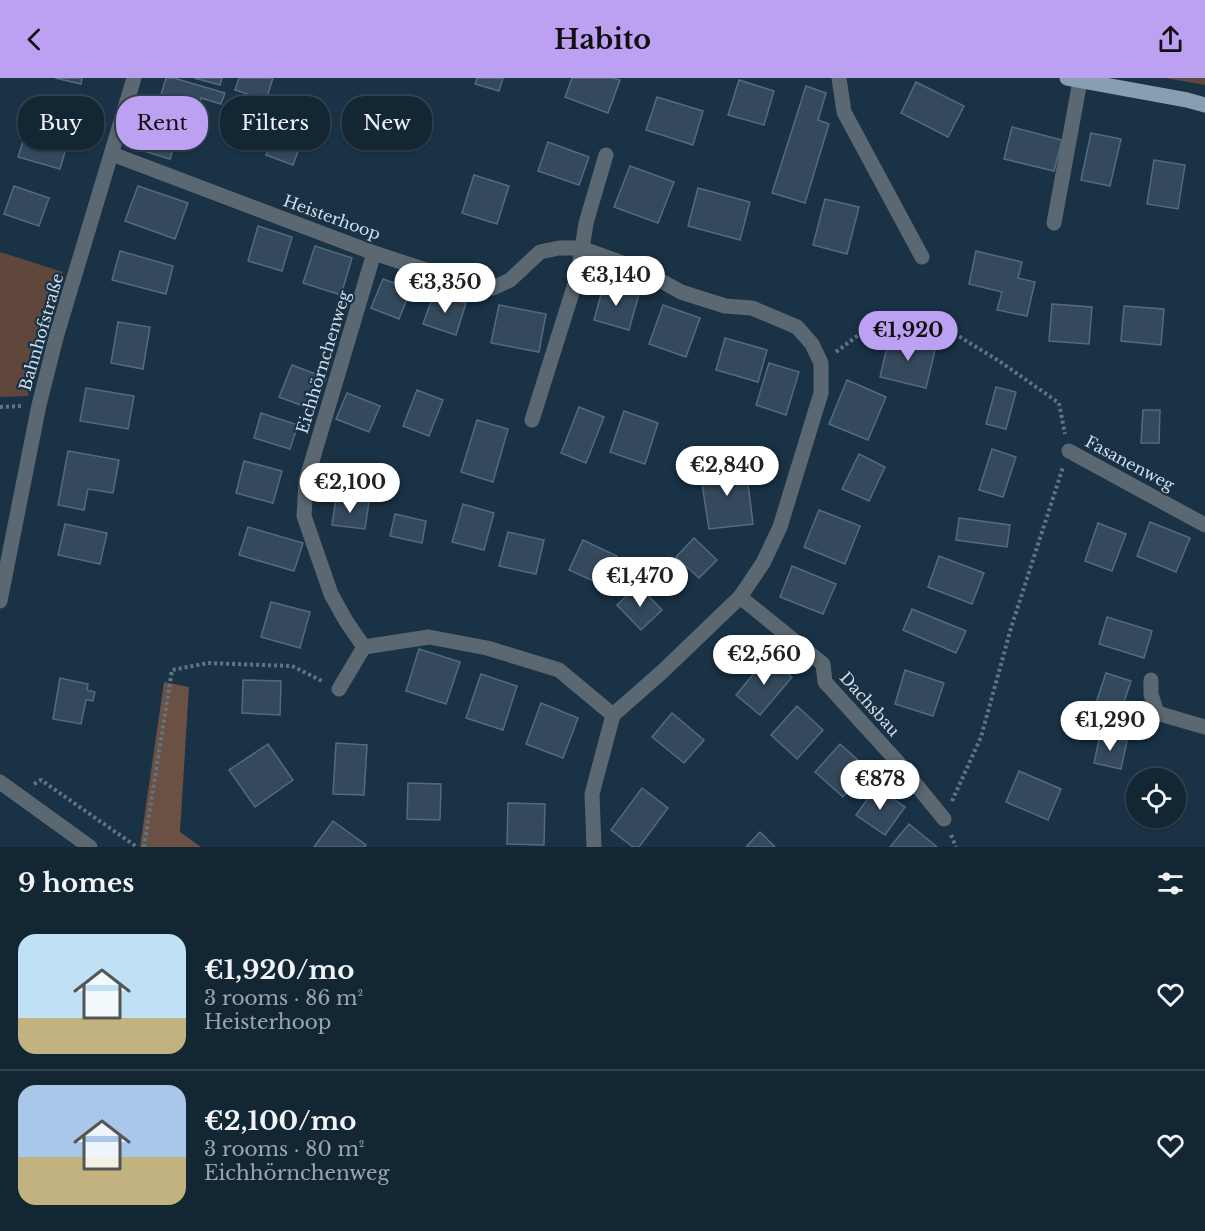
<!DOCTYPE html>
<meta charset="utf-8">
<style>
body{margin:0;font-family:"Libre Baskerville",serif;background:#1c2e3c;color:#f1f3f6;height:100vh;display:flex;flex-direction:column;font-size:22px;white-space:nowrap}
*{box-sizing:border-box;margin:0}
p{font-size:20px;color:#9da5ac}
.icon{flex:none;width:33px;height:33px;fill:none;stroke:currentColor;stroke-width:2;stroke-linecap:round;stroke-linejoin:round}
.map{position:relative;height:769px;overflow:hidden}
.panel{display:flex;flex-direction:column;background:#132634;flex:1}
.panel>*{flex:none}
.hud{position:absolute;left:18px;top:18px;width:600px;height:54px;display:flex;gap:12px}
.fabs{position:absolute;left:1126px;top:690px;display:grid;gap:12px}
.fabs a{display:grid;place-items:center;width:60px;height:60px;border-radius:50%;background:#132634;box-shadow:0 2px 4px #0004,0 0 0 2px #32434f;font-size:30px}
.price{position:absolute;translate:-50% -51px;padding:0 14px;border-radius:21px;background:#fff;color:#222;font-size:20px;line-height:39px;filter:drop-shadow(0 2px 3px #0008)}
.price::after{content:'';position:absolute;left:50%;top:36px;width:18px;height:14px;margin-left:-9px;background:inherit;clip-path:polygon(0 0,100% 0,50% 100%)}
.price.selected{background:#bca0f2;color:#111}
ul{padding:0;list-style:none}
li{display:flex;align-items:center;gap:18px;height:150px;padding:0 18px}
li+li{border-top:2px solid #32434f}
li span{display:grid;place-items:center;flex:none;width:168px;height:120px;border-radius:18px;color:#555}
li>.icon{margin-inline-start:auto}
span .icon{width:72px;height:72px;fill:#fffc;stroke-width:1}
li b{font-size:26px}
h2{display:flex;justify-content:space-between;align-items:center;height:72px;padding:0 18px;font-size:26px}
.pill{padding:0 21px;border-radius:24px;background:#132634;box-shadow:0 2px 4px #0004,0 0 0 2px #32434f;font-size:21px;line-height:54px}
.pill.selected{background:#bca0f2;color:#111}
header{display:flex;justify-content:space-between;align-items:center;height:78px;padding:0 18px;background:#bca0f2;color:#111;font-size:27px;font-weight:700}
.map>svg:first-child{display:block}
.green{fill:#5f473b}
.forest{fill:#6b5143}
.building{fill:#344a5c;stroke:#516b80;stroke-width:1.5}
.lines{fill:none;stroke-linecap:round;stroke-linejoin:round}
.path{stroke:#5f7485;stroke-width:4;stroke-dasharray:3 3;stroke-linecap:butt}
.minor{stroke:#5c6871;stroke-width:15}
.major{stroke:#889fb2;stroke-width:15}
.labels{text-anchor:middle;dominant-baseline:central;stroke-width:4.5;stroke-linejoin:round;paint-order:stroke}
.street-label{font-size:16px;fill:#d1dfeb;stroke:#193245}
</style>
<header><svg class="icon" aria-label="back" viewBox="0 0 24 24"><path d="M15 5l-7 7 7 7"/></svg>Habito<svg class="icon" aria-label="share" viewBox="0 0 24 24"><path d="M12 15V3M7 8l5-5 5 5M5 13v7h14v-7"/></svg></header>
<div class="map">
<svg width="1205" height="769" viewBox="0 0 1205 769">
<rect width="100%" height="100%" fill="#193245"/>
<g class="green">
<path d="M1165,0H1205V7Z"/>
<path d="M0,174L63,194L28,318L0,319Z"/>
</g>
<path class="forest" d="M164,604L189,609L180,754L201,769H140Z"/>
<g class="building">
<path d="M55,0H82L81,6Z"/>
<path d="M166,0H174L225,15L221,26L201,20L193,50L180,46L170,81L144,73Z"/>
<path d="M194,0H222L220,7Z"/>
<path d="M239,0H273L266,22L235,12Z"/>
<path d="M477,0H503L499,13L475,6Z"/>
<path d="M572,0H613L620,2L608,35L565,19Z"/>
<path d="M739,2L774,13L764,47L728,37Z"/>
<path d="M916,4L964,28L948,59L901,35Z"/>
<path d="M806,8L826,15L818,42L829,46L805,125L772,115Z"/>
<path d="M657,19L703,33L693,67L646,52Z"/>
<path d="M280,39L307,49L293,87L266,77Z"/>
<path d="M28,47L69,60L60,91L18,79Z"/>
<path d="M1012,49L1062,62L1054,93L1004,81Z"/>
<path d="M1091,55L1121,61L1110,108L1081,102Z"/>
<path d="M548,64L589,79L579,107L538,93Z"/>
<path d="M1154,82L1185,87L1178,131L1147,126Z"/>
<path d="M630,88L674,104L658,145L614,129Z"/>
<path d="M474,97L509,108L497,146L462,135Z"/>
<path d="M14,108L49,120L39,148L4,136Z"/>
<path d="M138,108L188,125L175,161L125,143Z"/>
<path d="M698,110L750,124L740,162L688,148Z"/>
<path d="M825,121L859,129L847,176L813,167Z"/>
<path d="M258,148L292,159L282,193L248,183Z"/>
<path d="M315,168L352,180L341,217L303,205Z"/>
<path d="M120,173L173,188L166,216L112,202Z"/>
<path d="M976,173L1022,184L1018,200L1035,204L1027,238L997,232L1002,214L969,206Z"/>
<path d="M383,201L411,211L399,241L371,230Z"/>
<path d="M604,206L639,216L629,252L594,242Z"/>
<path d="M434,215L466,225L456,257L423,246Z"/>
<path d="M1052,226L1092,229L1089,266L1049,263Z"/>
<path d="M499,227L546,236L539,274L491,265Z"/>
<path d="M663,227L700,240L686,279L649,266Z"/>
<path d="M1124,228L1164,231L1161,267L1121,263Z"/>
<path d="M118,244L150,249L143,291L111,285Z"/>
<path d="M890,257L936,268L926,310L880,299Z"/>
<path d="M725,260L767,272L758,304L716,292Z"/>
<path d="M769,285L799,294L786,337L756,327Z"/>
<path d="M292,287L326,300L314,332L279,319Z"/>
<path d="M847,302L886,319L868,362L829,346Z"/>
<path d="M996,309L1016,314L1006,351L986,346Z"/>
<path d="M86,310L134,318L128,351L80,343Z"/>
<path d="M417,312L443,322L429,358L403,348Z"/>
<path d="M347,315L380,328L369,354L336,341Z"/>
<path d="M579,329L604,339L586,385L561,375Z"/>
<path d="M1143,332H1160L1159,365H1141Z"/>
<path d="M624,333L658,345L645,386L610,374Z"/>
<path d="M261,335L298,347L290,371L254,360Z"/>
<path d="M477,342L508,351L493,404L461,394Z"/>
<path d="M992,371L1016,379L1003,419L979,412Z"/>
<path d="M68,373L119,382L113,415L88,411L84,432L58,427Z"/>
<path d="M859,376L885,389L869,423L842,411Z"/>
<path d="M244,383L282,393L273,425L236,415Z"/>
<path d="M746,388L753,446L709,451L700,393Z"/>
<path d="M336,420L369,424L365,451L332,447Z"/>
<path d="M463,426L494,435L484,472L452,464Z"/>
<path d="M819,432L860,448L845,486L804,469Z"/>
<path d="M395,436L426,443L422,465L390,458Z"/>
<path d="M959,440L1010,447L1007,469L956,462Z"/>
<path d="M1150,444L1190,460L1176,494L1137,478Z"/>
<path d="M1098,445L1126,456L1112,493L1085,483Z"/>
<path d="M65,446L107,455L100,486L58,477Z"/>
<path d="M248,449L303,465L294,493L239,477Z"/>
<path d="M508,454L544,462L536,496L499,488Z"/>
<path d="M694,460L717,482L699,500L676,479Z"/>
<path d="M583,462L617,478L604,508L569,492Z"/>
<path d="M939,478L984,495L972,526L928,509Z"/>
<path d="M792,488L836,506L823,536L780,519Z"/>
<path d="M638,507L662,532L641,552L617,527Z"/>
<path d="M271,524L310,534L300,570L261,559Z"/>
<path d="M912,531L966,553L956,575L903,552Z"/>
<path d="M1107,539L1152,553L1144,580L1099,566Z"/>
<path d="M419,571L460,584L446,626L406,613Z"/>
<path d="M768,579L792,599L760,637L736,617Z"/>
<path d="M905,592L944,605L933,638L895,626Z"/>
<path d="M1106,595L1131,603L1121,633L1096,625Z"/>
<path d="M481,596L517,608L503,652L466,640Z"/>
<path d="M60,600L88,606L87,612L95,614L93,623L86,622L81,646L53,641Z"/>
<path d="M243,602L281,603L280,637L242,635Z"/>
<path d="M541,625L578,640L563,680L526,666Z"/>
<path d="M797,628L823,652L797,681L771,657Z"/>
<path d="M672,635L704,662L684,685L652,659Z"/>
<path d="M1100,657L1127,663L1121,691L1094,685Z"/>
<path d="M336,665L367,667L364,717L333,716Z"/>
<path d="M268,666L293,702L255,729L229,692Z"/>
<path d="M840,666L868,691L843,719L815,694Z"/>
<path d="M1019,693L1061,711L1048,742L1006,724Z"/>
<path d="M408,705L441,706L440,742L407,741Z"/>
<path d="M876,709L905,729L885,757L856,737Z"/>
<path d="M642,710L668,730L639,769H633L611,752Z"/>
<path d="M508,725L545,726L544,767L507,766Z"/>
<path d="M333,743L366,767L365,769H314Z"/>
<path d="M909,746L937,769H890Z"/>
<path d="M760,754L775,769H746Z"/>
</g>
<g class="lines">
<g class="path">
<path d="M836,274L877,243H934L999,283L1059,325L1065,356"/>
<path d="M0,329L23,328"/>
<path d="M34,706L41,702L137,769"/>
<path d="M952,723L981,659L1011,550L1063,389"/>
<path d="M951,757L956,769"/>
<path d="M144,769L172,592L208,585L292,588L324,604"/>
</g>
<g class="minor">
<path d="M839,0L844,34L922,179"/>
<path d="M112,76L374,175L475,208L493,210L510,202L540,174L559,170H581L642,192L681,214L725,228L752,230L797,249L812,266L821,285V315L780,449L763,485L740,519L663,593L613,637L592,716L594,769"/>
<path d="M1054,145L1080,3"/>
<path d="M532,342L578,196L586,145L606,77"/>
<path d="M1069,373L1205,447"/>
<path d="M740,519L823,586L825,604L896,682L944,741"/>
<path d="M0,523L39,327L57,256L134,0"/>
<path d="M364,569L346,543L331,516L304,438L306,403L374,175"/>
<path d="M1151,602V616L1157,635L1205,649"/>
<path d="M339,611L364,569L429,559L487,570L559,592L613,637"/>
<path d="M0,704L90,769"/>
</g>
<path class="major" d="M1067,0L1187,22L1205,27"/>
</g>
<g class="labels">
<g class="street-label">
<text transform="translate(332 139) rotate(20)">Heisterhoop</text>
<text transform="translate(41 254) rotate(-74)">Bahnhofstraße</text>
<text transform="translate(323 284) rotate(-73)">Eichhörnchenweg</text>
<text transform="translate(1130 385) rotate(28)">Fasanenweg</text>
<text transform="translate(870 626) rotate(48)">Dachsbau</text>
</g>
</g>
</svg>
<div class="fabs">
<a><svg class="icon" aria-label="locate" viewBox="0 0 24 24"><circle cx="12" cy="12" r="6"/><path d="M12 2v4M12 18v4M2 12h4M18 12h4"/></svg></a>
</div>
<b class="price" style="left:616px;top:229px">€3,140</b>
<b class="price" style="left:445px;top:236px">€3,350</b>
<b class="price selected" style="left:908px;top:284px">€1,920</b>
<b class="price" style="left:727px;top:419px">€2,840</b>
<b class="price" style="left:350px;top:436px">€2,100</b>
<b class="price" style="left:640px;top:530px">€1,470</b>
<b class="price" style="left:764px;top:608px">€2,560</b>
<b class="price" style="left:1110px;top:674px">€1,290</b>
<b class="price" style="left:880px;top:733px">€878</b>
<div class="hud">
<a class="pill">Buy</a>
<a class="pill selected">Rent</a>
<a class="pill">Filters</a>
<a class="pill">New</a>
</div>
</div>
<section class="panel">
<h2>9 homes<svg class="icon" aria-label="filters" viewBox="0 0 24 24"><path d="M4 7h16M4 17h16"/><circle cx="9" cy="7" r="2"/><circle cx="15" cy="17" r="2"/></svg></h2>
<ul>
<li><span style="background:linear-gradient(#bfe0f5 70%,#c2b280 0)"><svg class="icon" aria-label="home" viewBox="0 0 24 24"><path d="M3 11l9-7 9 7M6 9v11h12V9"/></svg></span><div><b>€1,920/mo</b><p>3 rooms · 86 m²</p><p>Heisterhoop</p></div><svg class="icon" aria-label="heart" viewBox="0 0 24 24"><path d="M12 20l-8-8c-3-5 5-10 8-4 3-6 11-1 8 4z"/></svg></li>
<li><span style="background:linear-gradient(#a9c7e8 60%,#c2b280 0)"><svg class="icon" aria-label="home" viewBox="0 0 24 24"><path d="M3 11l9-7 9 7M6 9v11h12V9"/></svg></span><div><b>€2,100/mo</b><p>3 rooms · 80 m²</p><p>Eichhörnchenweg</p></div><svg class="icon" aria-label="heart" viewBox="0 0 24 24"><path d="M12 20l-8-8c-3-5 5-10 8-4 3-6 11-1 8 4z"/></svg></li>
</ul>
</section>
